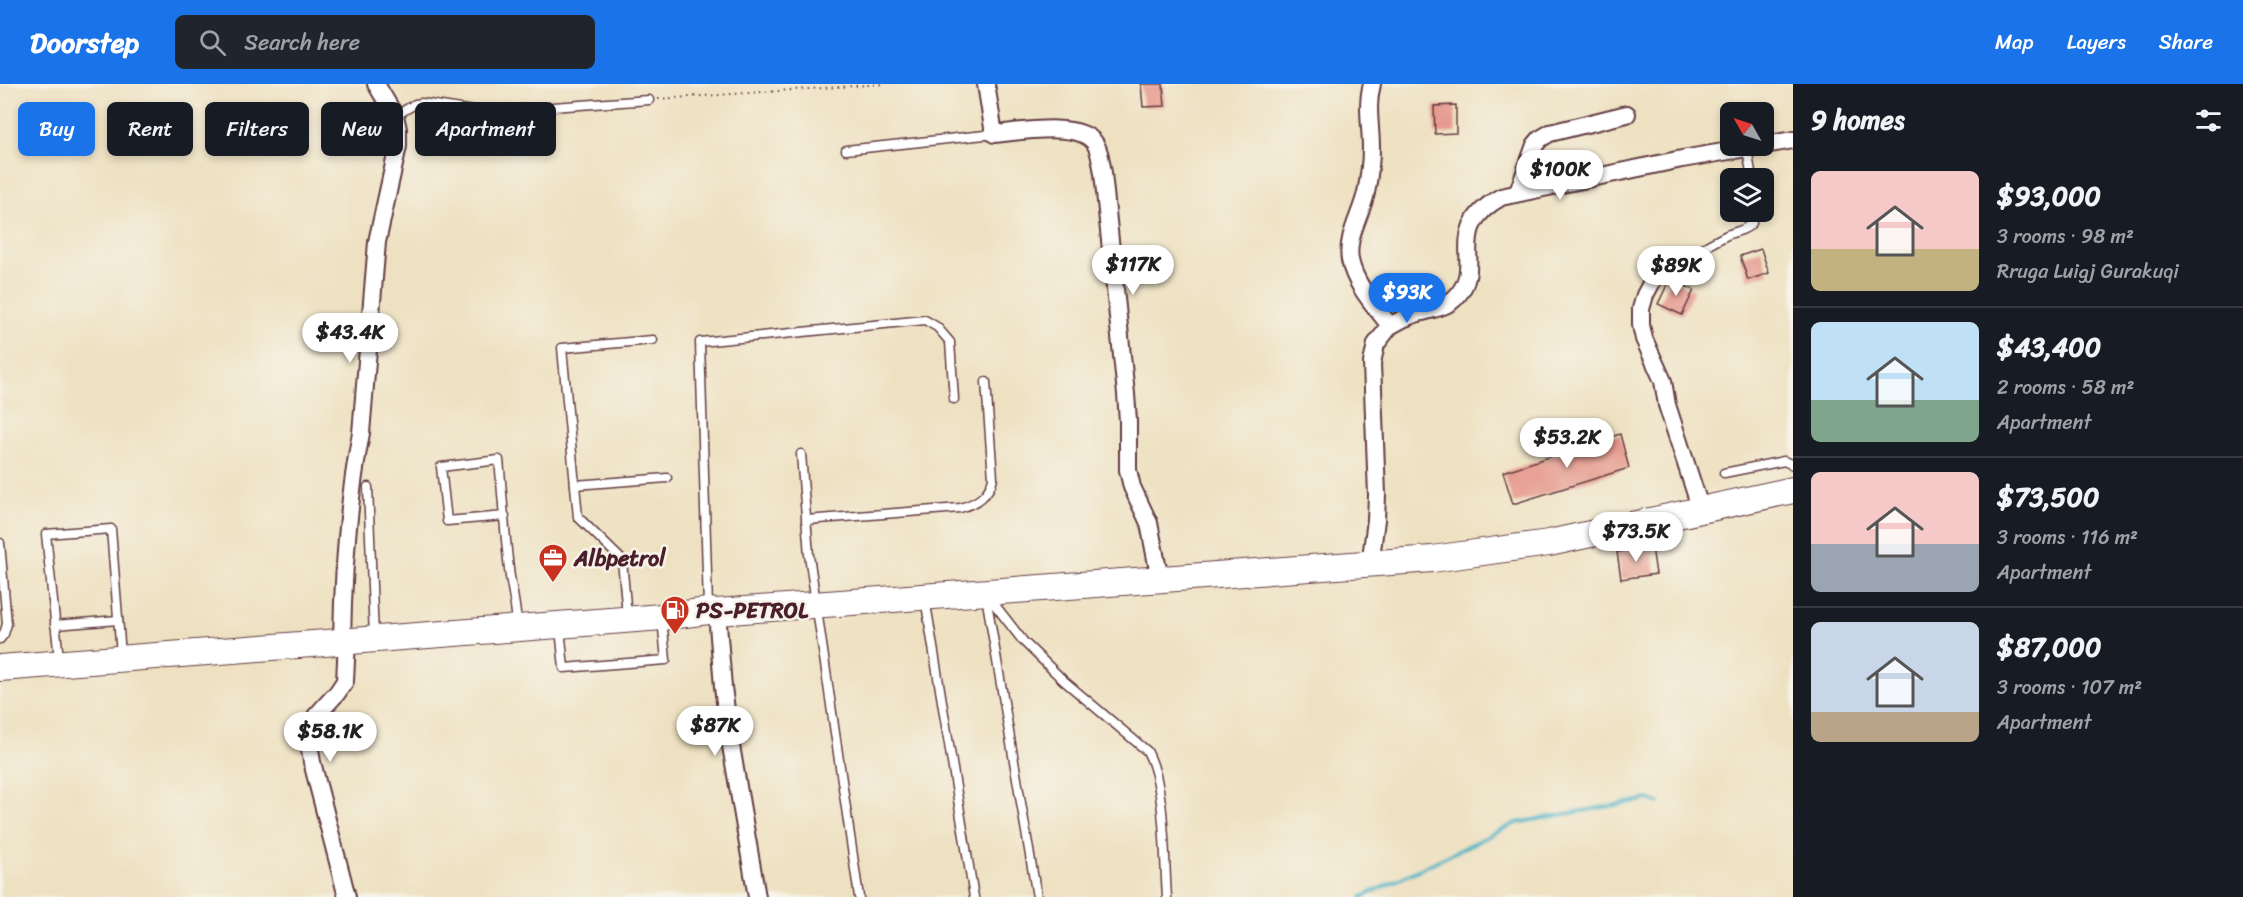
<!DOCTYPE html>
<meta charset="utf-8">
<style>
body{margin:0;font-family:Sriracha,sans-serif;background:#20242c;color:#f1f3f6;height:100vh;display:flex;flex-direction:column;font-size:22px;white-space:nowrap}
*{box-sizing:border-box;margin:0}
p{font-size:20px;color:#9ea1a6}
.icon{flex:none;width:33px;height:33px;fill:none;stroke:currentColor;stroke-width:2;stroke-linecap:round;stroke-linejoin:round}
.map{position:relative;flex:1;overflow:hidden}
.side{display:flex;flex-direction:column;background:#171b24;width:450px}
.side>*{flex:none}
.hud{position:absolute;left:18px;top:18px;width:570px;height:54px;display:flex;gap:12px}
.needle{width:39px;rotate:309deg}
.controls{position:absolute;left:1720px;top:18px;display:grid;gap:12px}
.controls a{display:grid;place-items:center;width:54px;height:54px;border-radius:9px;background:#171b24;box-shadow:0 3px 9px #0003;font-size:30px}
.price{position:absolute;translate:-50% -51px;padding:0 14px;border-radius:21px;background:#fff;color:#222;font-size:20px;line-height:39px;filter:drop-shadow(0 2px 3px #0008)}
.price::after{content:'';position:absolute;left:50%;top:36px;width:18px;height:14px;margin-left:-9px;background:inherit;clip-path:polygon(0 0,100% 0,50% 100%)}
.price.selected{background:#1a73e8;color:#fff}
ul{padding:0;list-style:none}
li{display:flex;align-items:center;gap:18px;height:150px;padding:0 18px}
li+li{border-top:2px solid #363941}
li span{display:grid;place-items:center;flex:none;width:168px;height:120px;border-radius:9px;color:#555}
li>.icon{margin-inline-start:auto}
span .icon{width:72px;height:72px;fill:#fffc;stroke-width:1}
li b{font-size:26px}
h2{display:flex;justify-content:space-between;align-items:center;height:72px;padding:0 18px;font-size:26px}
.chip{padding:0 21px;border-radius:9px;background:#171b24;box-shadow:0 3px 9px #0003;font-size:21px;line-height:54px}
.chip.selected{background:#1a73e8;color:#fff}
header{display:flex;align-items:center;gap:36px;box-sizing:border-box;height:84px;padding:0 30px;background:#1a73e8;color:#fff}
header strong{font-size:28px}
nav{display:flex;gap:33px;margin-inline-start:auto;font-size:21px}
.search{width:420px;height:54px;background:#20242c;display:flex;align-items:center;gap:15px;box-sizing:border-box;padding:0 21px;border-radius:9px;color:#9ea1a6;font-size:22px}
main{display:flex;flex:1;min-height:0}
.map>svg:first-child{display:block}
.lines{fill:none;stroke-linecap:round;stroke-linejoin:round}
.stream{stroke:#47b1c5;stroke-width:4}
.building{fill:#e48e82}
.service-casing{stroke:#633c42;stroke-width:11}
.minor-casing{stroke:#633c42;stroke-width:20}
.primary-casing{stroke:#633c42;stroke-width:28}
.path{stroke:#633c42;stroke-width:2;stroke-dasharray:1.5 4.5;stroke-linecap:butt}
.service{stroke:#fff;stroke-width:8}
.minor{stroke:#fff;stroke-width:16}
.primary{stroke:#fff;stroke-width:26}
.labels{text-anchor:middle;dominant-baseline:central;stroke-width:5;stroke-linejoin:round;paint-order:stroke}
.poi-label{font-size:22px;font-weight:bold;fill:#4a1f2b;stroke:#f7f3e8;text-anchor:start}
</style>
<header>
<strong>Doorstep</strong>
<div class="search"><svg class="icon" aria-label="search" viewBox="0 0 24 24"><circle cx="10" cy="10" r="6"/><path d="M15 15l6 6"/></svg>Search here</div>
<nav><a>Map</a><a>Layers</a><a>Share</a></nav>
</header>
<main>
<div class="map">
<svg width="1793" height="813" viewBox="0 0 1793 813">
<rect width="100%" height="100%" fill="#f7f3e8"/>
<filter id="ink" filterUnits="userSpaceOnUse"><feTurbulence type="fractalNoise" baseFrequency=".0167" numOctaves="2"/><feDisplacementMap in="SourceGraphic" scale="12" xChannelSelector="R" yChannelSelector="G"/><feConvolveMatrix kernelMatrix="1 2 1 2 8 2 1 2 1" color-interpolation-filters="sRGB"/></filter>
<filter id="wash" filterUnits="userSpaceOnUse"><feTurbulence type="fractalNoise" baseFrequency=".008" numOctaves="4" result="noise"/><feDisplacementMap in="SourceGraphic" scale="24" xChannelSelector="R" yChannelSelector="G"/><feGaussianBlur stdDeviation="1.35" result="paint"/><feColorMatrix in="noise" values="0 0 0 0 0 0 0 0 0 0 0 0 0 0 0 0 0 1.4 0 .05"/><feComposite in="paint" operator="in"/></filter>
<g filter="url(#wash)">
<rect width="100%" height="100%" fill="#eee1c1"/>
<g class="lines">
<path class="stream" d="M1362,813L1516,739L1649,715L1659,719"/>
</g>
<g id="blocks">
<g class="building">
<path d="M1141,0H1163L1165,22L1143,23Z"/>
<path d="M1456,21V49L1435,50L1434,22Z"/>
<path d="M1761,165L1769,189L1748,196L1740,172Z"/>
<path d="M1670,195L1694,206L1682,231L1658,220Z"/>
<path d="M1620,350L1629,384L1513,420L1503,388Z"/>
<path d="M1652,463L1656,490L1621,495L1617,468Z"/>
</g>
</g>
</g>
<g filter="url(#ink)">
<use href="#blocks" fill-opacity="0" stroke="#633c42" stroke-width="1.5"/>
<g class="lines">
<g class="service-casing">
<g id="service">
<path d="M395,32L415,20L422,19L467,26L499,27L649,16"/>
<path d="M1747,65L1752,94"/>
<path d="M846,66L994,50"/>
<path d="M1654,194C1677,178 1702,164 1727,151C1736,147 1745,147 1752,139V128"/>
<path d="M801,370L809,471L859,813"/>
<path d="M1724,389L1784,377L1793,381"/>
<path d="M575,401L667,394"/>
<path d="M368,403L374,553"/>
<path d="M505,432L447,437L441,383L499,376C503,415 505,455 510,493C513,509 516,524 517,540"/>
<path d="M806,436L960,424C977,419 989,412 993,394L986,298"/>
<path d="M0,459L7,540L4,550L0,555"/>
<path d="M986,512L1037,813"/>
<path d="M988,512L1023,557L1063,596L1147,667C1166,701 1164,773 1167,813"/>
<path d="M925,514L974,813"/>
<path d="M708,523L700,258L925,236L937,243L950,258L954,315"/>
<path d="M627,532L622,476L578,433L562,264L653,256"/>
<path d="M55,541L118,536"/>
<path d="M560,544L564,584L666,576L662,534"/>
<path d="M59,575L46,450L111,445L121,571"/>
</g>
</g>
<g class="minor-casing">
<g id="minor">
<path d="M986,0L994,50C1018,48 1078,37 1094,58C1100,66 1101,79 1103,89L1126,310L1128,337V386L1132,403L1149,439L1160,496"/>
<path d="M1518,108L1535,61L1540,55L1550,49L1627,30"/>
<path d="M1654,194L1645,211L1641,225V241L1644,255L1663,297L1667,321L1701,426"/>
<path d="M1390,242C1398,237 1406,233 1415,230C1430,225 1446,225 1457,212C1486,179 1443,146 1501,113L1682,75L1793,56"/>
<path d="M1370,481L1376,436L1377,411L1372,279L1376,260L1390,242C1375,222 1355,201 1350,176C1346,153 1361,131 1366,109C1369,94 1371,79 1371,64C1371,42 1366,22 1372,0"/>
<path d="M717,528L723,603L730,656L757,813"/>
<path d="M347,556L345,597L337,609L316,632L312,639L308,653L312,678L347,813"/>
<path d="M342,557C343,487 348,418 361,349L377,158L398,62V45L395,32L376,0"/>
</g>
</g>
<g class="primary-casing">
<path id="primary" d="M0,584L662,533L708,527L717,528L1432,475L1549,459L1793,406"/>
</g>
<path class="path" d="M658,15L883,0"/>
<use href="#service" class="service"/>
<use href="#minor" class="minor"/>
<use href="#primary" class="primary"/>
</g>
</g>
<defs>
<g id="office-pin" transform="scale(1.5)"><path d="M0 17L-7.5 6A9.5 9.5 0 1 1 7.5 6Z" fill="#c8321e" stroke="#f7f3e8"/><path d="M-6-3h4V-5.5h4V-3h4V5H-6ZM-1-4.5V-3h2v-1.5ZM-6 0V1H6V0Z" fill="#fff"/></g>
<g id="fuel-pin" transform="scale(1.5)"><path d="M0 17L-7.5 6A9.5 9.5 0 1 1 7.5 6Z" fill="#c8321e" stroke="#f7f3e8"/><path d="M-5.5-6h7V0h2V4h1.3V-2.5L3-4.5l.8-.8L6-3V5H2.5V1h-1V6h-7ZM-4.2-4.7v3.2H.2V-4.7Z" fill="#fff"/></g>
</defs>
<g fill-rule="evenodd">
<use href="#office-pin" x="553" y="474"/>
<use href="#fuel-pin" x="675" y="526"/>
</g>
<g class="labels">
<g class="poi-label">
<text x="574" y="474">Albpetrol</text>
<text x="696" y="526">PS-PETROL</text>
</g>
</g>
</svg>
<div class="controls">
<a><svg class="needle" viewBox="-14 -14 28 28"><path d="M0-13l5 13h-10z" fill="#e53935"/><path d="M0 13l5-13h-10z" fill="#9ea1a6"/></svg></a>
<a><svg class="icon" aria-label="layers" viewBox="0 0 24 24"><path d="M12 4l9 5-9 5-9-5zM3 14l9 5 9-5"/></svg></a>
</div>
<b class="price" style="left:1560px;top:117px">$100K</b>
<b class="price" style="left:1133px;top:212px">$117K</b>
<b class="price" style="left:1676px;top:213px">$89K</b>
<b class="price selected" style="left:1407px;top:240px">$93K</b>
<b class="price" style="left:350px;top:280px">$43.4K</b>
<b class="price" style="left:1567px;top:385px">$53.2K</b>
<b class="price" style="left:1636px;top:479px">$73.5K</b>
<b class="price" style="left:715px;top:673px">$87K</b>
<b class="price" style="left:330px;top:679px">$58.1K</b>
<div class="hud">
<a class="chip selected">Buy</a>
<a class="chip">Rent</a>
<a class="chip">Filters</a>
<a class="chip">New</a>
<a class="chip">Apartment</a>
</div>
</div>
<section class="side">
<h2>9 homes<svg class="icon" aria-label="filters" viewBox="0 0 24 24"><path d="M4 7h16M4 17h16"/><circle cx="9" cy="7" r="2"/><circle cx="15" cy="17" r="2"/></svg></h2>
<ul>
<li><span style="background:linear-gradient(#f6c9c9 65%,#c2b280 0)"><svg class="icon" aria-label="home" viewBox="0 0 24 24"><path d="M3 11l9-7 9 7M6 9v11h12V9"/></svg></span><div><b>$93,000</b><p>3 rooms · 98 m²</p><p>Rruga Luigj Gurakuqi</p></div></li>
<li><span style="background:linear-gradient(#bfe0f5 65%,#7fa58c 0)"><svg class="icon" aria-label="home" viewBox="0 0 24 24"><path d="M3 11l9-7 9 7M6 9v11h12V9"/></svg></span><div><b>$43,400</b><p>2 rooms · 58 m²</p><p>Apartment</p></div></li>
<li><span style="background:linear-gradient(#f6c9c9 60%,#9aa5b1 0)"><svg class="icon" aria-label="home" viewBox="0 0 24 24"><path d="M3 11l9-7 9 7M6 9v11h12V9"/></svg></span><div><b>$73,500</b><p>3 rooms · 116 m²</p><p>Apartment</p></div></li>
<li><span style="background:linear-gradient(#c9d6e8 75%,#b9a48a 0)"><svg class="icon" aria-label="home" viewBox="0 0 24 24"><path d="M3 11l9-7 9 7M6 9v11h12V9"/></svg></span><div><b>$87,000</b><p>3 rooms · 107 m²</p><p>Apartment</p></div></li>
</ul>
</section>
</main>
